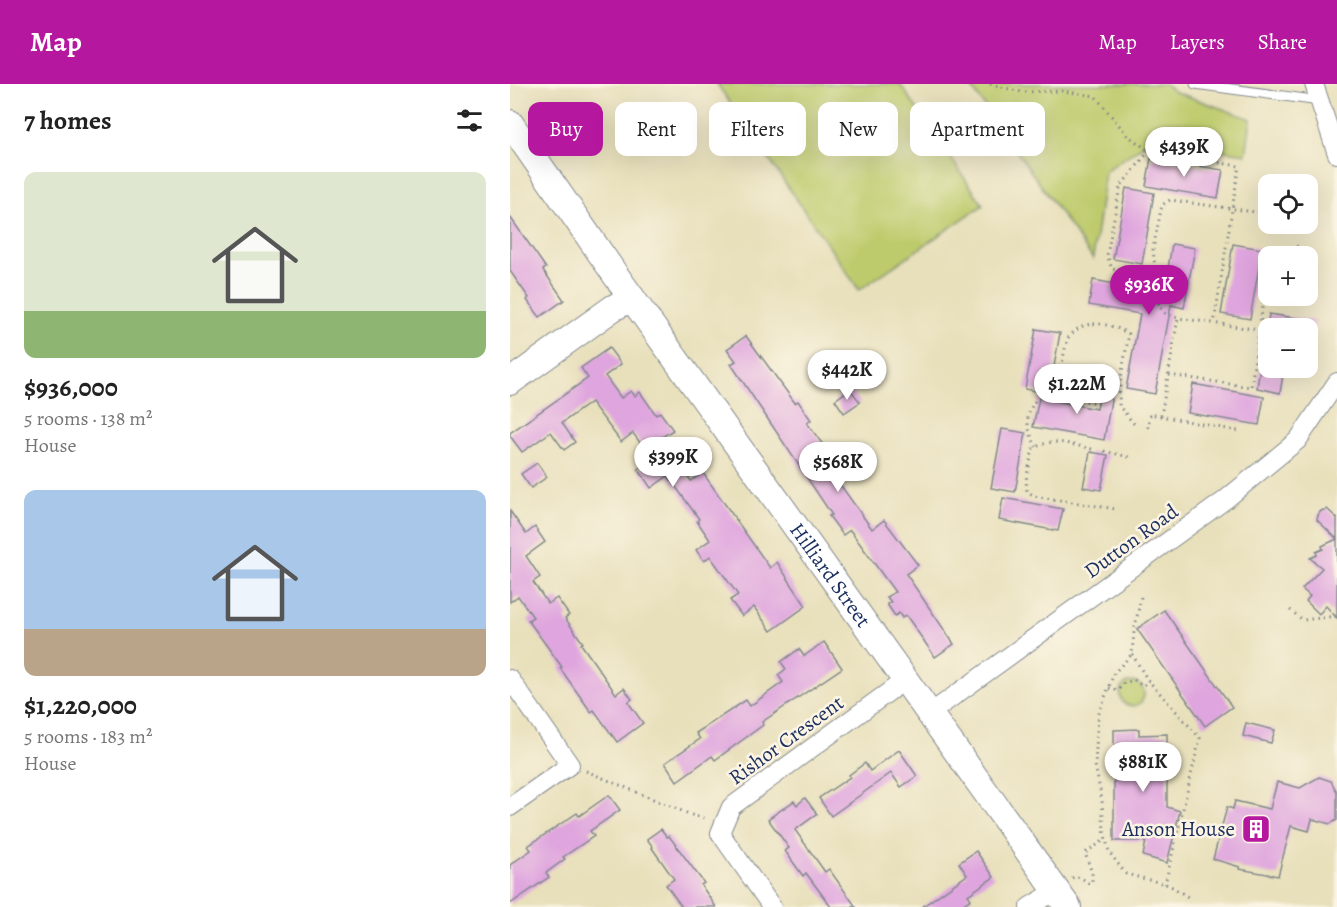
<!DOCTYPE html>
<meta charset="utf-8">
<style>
body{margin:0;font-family:Alegreya,serif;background:#f6f6f6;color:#222;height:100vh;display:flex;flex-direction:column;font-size:22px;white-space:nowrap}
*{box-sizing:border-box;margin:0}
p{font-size:20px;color:#767676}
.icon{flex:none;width:33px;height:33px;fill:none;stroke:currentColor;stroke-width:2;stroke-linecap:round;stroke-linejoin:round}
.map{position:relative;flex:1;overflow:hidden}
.side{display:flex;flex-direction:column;background:#fff;width:510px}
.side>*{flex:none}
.top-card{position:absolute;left:18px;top:18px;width:570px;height:54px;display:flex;gap:12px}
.buttons{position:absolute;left:748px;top:90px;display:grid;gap:12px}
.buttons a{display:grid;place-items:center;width:60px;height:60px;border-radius:12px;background:#fff;box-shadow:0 6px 24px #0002;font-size:30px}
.price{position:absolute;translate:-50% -51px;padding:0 14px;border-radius:21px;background:#fff;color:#222;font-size:20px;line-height:39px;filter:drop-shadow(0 2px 3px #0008)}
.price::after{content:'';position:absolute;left:50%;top:36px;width:18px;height:14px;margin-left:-9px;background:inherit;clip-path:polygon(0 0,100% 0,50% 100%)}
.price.active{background:#b5179e;color:#fff}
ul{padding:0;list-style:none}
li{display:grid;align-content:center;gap:12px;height:318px;padding:0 24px}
li span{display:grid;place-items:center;height:186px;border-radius:12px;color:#555}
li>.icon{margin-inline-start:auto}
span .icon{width:108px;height:108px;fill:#fffc;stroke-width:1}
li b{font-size:26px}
h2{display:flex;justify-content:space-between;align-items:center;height:72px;padding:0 24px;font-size:26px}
.chip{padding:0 21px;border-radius:12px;background:#fff;box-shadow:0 6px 24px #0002;font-size:21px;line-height:54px}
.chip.active{background:#b5179e;color:#fff}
header{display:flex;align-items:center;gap:36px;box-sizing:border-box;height:84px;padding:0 30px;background:#b5179e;color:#fff}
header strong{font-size:28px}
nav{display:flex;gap:33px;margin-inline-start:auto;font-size:21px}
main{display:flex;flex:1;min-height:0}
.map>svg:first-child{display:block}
.green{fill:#becb6c;stroke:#6c7d65;stroke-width:1.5}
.building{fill:#dfa5de}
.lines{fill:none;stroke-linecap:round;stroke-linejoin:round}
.lane-casing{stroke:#82888c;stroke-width:11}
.street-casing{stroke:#82888c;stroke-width:20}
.secondary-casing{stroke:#82888c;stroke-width:28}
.path{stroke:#82888c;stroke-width:3;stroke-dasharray:1.5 4.5;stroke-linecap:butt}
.lane{stroke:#fff;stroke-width:9}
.street{stroke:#fff;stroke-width:18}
.secondary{stroke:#fff;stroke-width:26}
.labels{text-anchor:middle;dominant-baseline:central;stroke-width:5;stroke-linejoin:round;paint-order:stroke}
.street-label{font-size:21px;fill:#1b2f5e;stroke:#fcf5e5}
.poi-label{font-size:21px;fill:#1b2f5e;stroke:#fcf5e5;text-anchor:end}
</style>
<header>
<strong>Map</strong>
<nav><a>Map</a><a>Layers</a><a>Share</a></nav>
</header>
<main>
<section class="side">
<h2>7 homes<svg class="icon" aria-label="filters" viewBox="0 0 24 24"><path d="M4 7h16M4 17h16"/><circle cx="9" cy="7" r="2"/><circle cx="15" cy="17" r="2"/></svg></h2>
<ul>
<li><span style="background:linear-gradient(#dfe7d0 75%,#8fb573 0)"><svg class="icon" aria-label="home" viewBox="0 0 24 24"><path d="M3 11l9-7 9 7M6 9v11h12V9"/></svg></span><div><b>$936,000</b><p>5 rooms · 138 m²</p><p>House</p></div></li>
<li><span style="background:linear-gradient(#a9c7e8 75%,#b9a48a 0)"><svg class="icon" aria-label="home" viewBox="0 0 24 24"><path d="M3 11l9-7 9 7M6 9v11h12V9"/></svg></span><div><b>$1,220,000</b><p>5 rooms · 183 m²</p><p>House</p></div></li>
</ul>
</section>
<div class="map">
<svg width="827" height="823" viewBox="0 0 827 823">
<rect width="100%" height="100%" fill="#fcf5e5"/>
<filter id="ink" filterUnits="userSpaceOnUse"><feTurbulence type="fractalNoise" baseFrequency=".0167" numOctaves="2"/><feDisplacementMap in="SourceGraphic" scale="12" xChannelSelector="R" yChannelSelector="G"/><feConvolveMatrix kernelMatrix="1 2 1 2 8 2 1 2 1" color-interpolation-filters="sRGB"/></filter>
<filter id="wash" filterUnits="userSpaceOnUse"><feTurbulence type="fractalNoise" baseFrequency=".008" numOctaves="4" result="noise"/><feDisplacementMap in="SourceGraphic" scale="24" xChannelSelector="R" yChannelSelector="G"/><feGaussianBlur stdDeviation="1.35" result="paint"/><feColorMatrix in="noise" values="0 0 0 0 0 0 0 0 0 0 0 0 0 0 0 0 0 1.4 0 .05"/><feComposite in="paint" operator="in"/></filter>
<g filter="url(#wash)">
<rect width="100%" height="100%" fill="#e8e0bb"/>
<g class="green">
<path d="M207,0H390L473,121L349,206Z"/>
<path d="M459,0H656L663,7L741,35L736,70L641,56L595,87L583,175Z"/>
<circle cx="622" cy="610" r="12"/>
</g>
<g id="blocks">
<g class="building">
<path d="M641,74L713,86L708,114L636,102Z"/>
<path d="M616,104L644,109L632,180L603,175Z"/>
<path d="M0,133L36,184L33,186L54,216L30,233L17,216L19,214L0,187Z"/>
<path d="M662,160L685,164L674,224L661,221L645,310L616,305L630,230L579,221L583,196L654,209Z"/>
<path d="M723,160L752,165L740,235L711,230Z"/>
<path d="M759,230L805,237L804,244H757Z"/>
<path d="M526,245L550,249L539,310L515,305Z"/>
<path d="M236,252L285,319L288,317L301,336L297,339L319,369L311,374L362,445L374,436L408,481L396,490L444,560L425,573L396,531L392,534L389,529L385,532L377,520L381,518L377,513L385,508L340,446L333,451L319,432L322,431L221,280L226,277L217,265Z"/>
<path d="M99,264L111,280L95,292L111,314L121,307L125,312L130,308L146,331L150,328L163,346L152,353L154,357L153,358L181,397L193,389L260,484L267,478L296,522L261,547L244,523L232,532L220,516L228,511L200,472L194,477L186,466L200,456L187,437L189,435L158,392L141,404L128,385L142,375L123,349L111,358L81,318L52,339L65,358L54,366L41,348L12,368L0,352V349L78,294L71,284Z"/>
<path d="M750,284H774L770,309L747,304Z"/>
<path d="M593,291L605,294L594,356L523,343L529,314L587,325Z"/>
<path d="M683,300L754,313L749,341L678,329Z"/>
<path d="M340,305L350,318L334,329L325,316Z"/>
<path d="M492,345L516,349L505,408L481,404Z"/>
<path d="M580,368L598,371L591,406L573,403Z"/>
<path d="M27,379L37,393L21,404L11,390Z"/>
<path d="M493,414L553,425L548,447L489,436Z"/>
<path d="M817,425L827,434V534L816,522L809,530L796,517L800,512L792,505L812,484L800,474L807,471L806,468L813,465L812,462L827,455L807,436L808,431L811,427Z"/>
<path d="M0,427L16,450L25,443L35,458L16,472L30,493L23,498L38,520L47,514L59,531L55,534L73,559L71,560L106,610L114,604L122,615L118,618L133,639L107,658L84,626L81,628L50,584L52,583L18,536L23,533L8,512L0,518Z"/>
<path d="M654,526L722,623L695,642L627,545Z"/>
<path d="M314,558L332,584L252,638L253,641L205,676L202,672L167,697L155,679L190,655L186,649L236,616L240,622L273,598L268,591L276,585L271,578L289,565L294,572Z"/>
<path d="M736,639L765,646L761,659L733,652Z"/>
<path d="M629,645V651L657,650V723L670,727L657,779L633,772L636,757H604V646Z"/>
<path d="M389,666L407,692L391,703L381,689L321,732L309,714L340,693L339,691L355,679L360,687Z"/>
<path d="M809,693L821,697L827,708V736L820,740L802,735L799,747L781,742L768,792L729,785L730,783L703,775L717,723L723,725L725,717L760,725L767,698L790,704Z"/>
<path d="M99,711L110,726L80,747L84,752L53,773L55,775L36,789L39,793L0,820V781L21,766L18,762L67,729L69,732Z"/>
<path d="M295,714L307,730L285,746L315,788L319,785L346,823H321L296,789L293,792L275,767L279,764L258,735L284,717L287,721Z"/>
<path d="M151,745L157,753L159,752L194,799L191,801L206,823H172L156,801L164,795L142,764L143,763L137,755Z"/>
<path d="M466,767L484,793L458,811L461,815L449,823H412L457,791L449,779Z"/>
</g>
</g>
</g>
<g filter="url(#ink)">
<use href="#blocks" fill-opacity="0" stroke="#82888c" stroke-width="1.5"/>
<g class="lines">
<g class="lane-casing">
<path id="lane" d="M685,0L810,17"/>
</g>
<g class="street-casing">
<g id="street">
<path d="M804,0L827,70"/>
<path d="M0,595L60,681L0,723"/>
<path d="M419,630L715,416L788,356L827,298"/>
<path d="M262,823L210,749L221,723L395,596"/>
<path d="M519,823L546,807"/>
</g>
</g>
<g class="secondary-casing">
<g id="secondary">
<path id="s1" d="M0,39L109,196L558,823"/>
<path d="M0,298L103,224L122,214"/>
</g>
</g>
<g class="path">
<path d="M480,0L511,8L552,7L585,12L617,51L639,67"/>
<path d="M760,172L765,165L790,162"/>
<path d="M646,193L602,185L597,171L610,103L639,67L729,82L704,239"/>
<path d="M750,246L668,234L655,229L649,222L643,165L652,121L660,116L759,130"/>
<path d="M659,291L741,303L759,177"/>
<path d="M540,313L589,319"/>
<path d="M547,313C549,302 554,260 559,253C574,233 600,239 619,250L610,298L609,322L625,341"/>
<path d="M525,317C513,335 518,344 526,363"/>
<path d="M651,332L668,234"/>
<path d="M638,344L640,330L728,347"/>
<path d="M582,365C560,361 543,352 523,365L516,396L517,407L524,412L606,425"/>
<path d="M594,367L619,373"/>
<path d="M631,513L624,548L622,570L604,589L588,632L585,681L592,716L594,747L599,768L616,790L659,801L678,813"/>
<path d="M780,526L793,536L827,532"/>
<path d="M622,570L637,595L690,654L655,800"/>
<path d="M599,604L608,607L614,599L624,596L633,602L639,597"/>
<path d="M76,687L184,732L198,734"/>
<path d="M562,794L565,792L575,796L578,799L582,798V789L575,769L596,755"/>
</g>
<use href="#lane" class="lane"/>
<use href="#street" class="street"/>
<use href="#secondary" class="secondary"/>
</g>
</g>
<defs>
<g id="building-square" transform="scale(1.5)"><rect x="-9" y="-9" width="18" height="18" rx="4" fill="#b5179e" stroke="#fcf5e5"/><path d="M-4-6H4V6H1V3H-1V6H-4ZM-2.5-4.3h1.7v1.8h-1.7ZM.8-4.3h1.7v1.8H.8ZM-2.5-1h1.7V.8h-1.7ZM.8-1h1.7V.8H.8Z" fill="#fff"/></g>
</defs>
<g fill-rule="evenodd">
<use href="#building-square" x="746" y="745"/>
</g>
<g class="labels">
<g class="street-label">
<text transform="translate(621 457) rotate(-36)">Dutton Road</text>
<text stroke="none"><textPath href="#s1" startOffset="554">Hilliard Street</textPath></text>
<text transform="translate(276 656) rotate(-36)">Rishor Crescent</text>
</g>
<g class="poi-label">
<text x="725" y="745">Anson House</text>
</g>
</g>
</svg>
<div class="buttons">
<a><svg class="icon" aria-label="locate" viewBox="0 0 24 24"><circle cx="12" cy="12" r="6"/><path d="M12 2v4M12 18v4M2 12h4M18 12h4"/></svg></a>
<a>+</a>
<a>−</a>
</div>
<b class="price" style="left:674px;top:94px">$439K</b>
<b class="price active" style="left:639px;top:232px">$936K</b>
<b class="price" style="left:337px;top:317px">$442K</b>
<b class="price" style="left:567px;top:331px">$1.22M</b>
<b class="price" style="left:163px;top:404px">$399K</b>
<b class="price" style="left:328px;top:409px">$568K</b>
<b class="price" style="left:633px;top:709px">$881K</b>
<div class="top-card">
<a class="chip active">Buy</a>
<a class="chip">Rent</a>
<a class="chip">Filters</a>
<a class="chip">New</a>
<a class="chip">Apartment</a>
</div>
</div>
</main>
